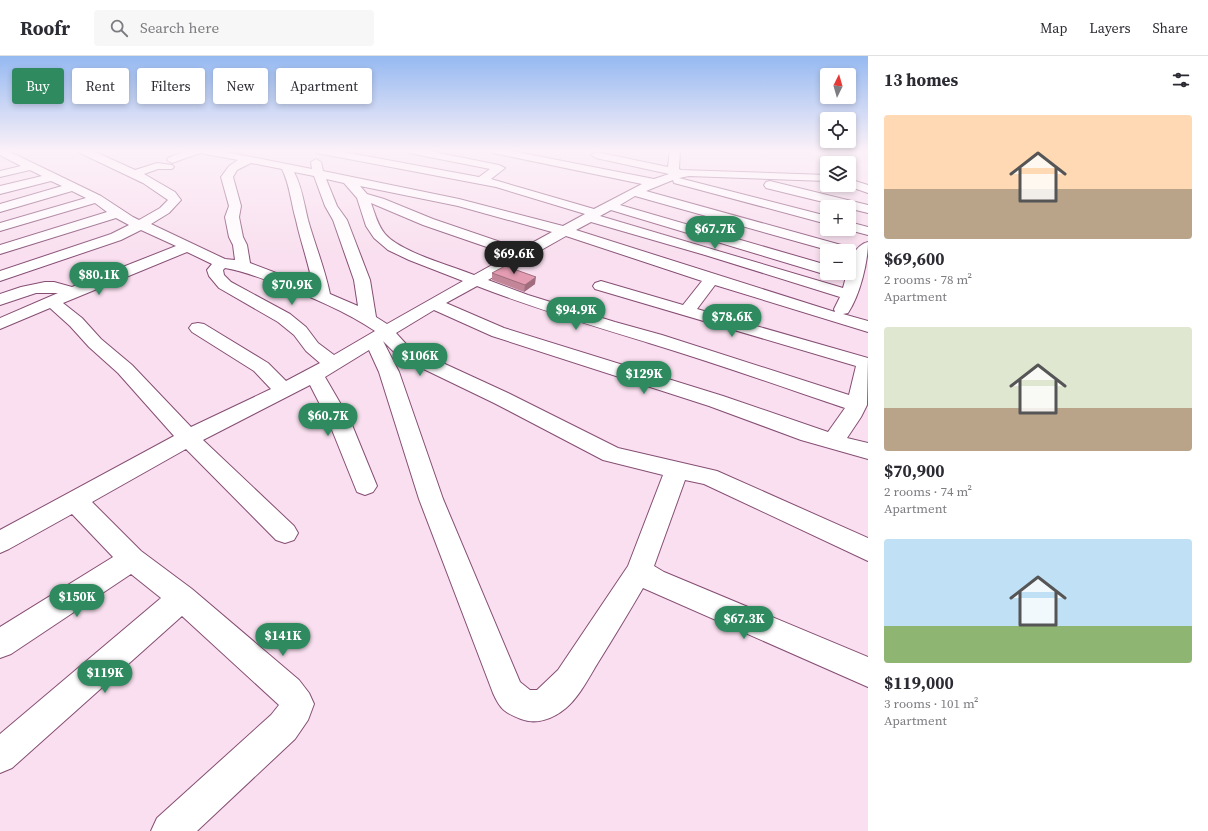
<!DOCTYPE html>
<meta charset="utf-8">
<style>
body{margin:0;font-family:"Source Serif 4",serif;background:#f7f7f7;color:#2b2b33;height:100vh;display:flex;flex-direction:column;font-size:15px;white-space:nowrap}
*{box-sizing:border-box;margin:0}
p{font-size:13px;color:#7c7c81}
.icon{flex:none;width:22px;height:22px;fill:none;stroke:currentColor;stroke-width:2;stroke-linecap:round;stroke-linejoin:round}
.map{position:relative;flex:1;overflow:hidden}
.panel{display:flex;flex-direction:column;background:#fff;width:340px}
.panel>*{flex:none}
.top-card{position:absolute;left:12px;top:12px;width:380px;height:36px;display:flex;gap:8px}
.needle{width:26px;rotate:5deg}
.tools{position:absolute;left:820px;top:12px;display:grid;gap:8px}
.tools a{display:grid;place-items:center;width:36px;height:36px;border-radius:4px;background:#fff;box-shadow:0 2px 6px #0003;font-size:20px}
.price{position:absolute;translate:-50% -34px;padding:0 9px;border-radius:14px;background:#2f8a60;color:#fff;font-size:13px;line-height:26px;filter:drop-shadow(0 1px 2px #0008)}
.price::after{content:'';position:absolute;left:50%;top:24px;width:12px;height:9px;margin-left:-6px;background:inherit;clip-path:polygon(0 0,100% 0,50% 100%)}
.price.selected{background:#222;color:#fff}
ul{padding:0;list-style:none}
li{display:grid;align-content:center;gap:8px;height:212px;padding:0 16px}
li span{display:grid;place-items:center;height:124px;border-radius:4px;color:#555}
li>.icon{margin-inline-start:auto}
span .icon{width:72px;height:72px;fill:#fffc;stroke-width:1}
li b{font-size:17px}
h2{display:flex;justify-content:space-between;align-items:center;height:48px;padding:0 16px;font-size:17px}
.pill{padding:0 14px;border-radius:4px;background:#fff;box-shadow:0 2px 6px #0003;font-size:14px;line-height:36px}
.pill.selected{background:#2f8a60;color:#fff}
header{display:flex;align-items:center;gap:24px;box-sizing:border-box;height:56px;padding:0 20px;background:#fff;border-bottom:1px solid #e1e1e2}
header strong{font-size:19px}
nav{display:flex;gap:22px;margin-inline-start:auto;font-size:14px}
.search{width:280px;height:36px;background:#f7f7f7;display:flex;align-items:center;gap:10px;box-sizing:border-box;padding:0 14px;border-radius:4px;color:#7c7c81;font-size:15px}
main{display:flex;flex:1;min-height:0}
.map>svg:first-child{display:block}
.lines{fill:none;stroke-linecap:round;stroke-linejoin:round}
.minor-casing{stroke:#854e74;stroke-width:2}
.minor{fill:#fff;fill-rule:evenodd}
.wall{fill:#c38699}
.shaded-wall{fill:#9f6d7d}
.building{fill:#e39cb2;stroke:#9f6d7d}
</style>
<header>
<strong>Roofr</strong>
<div class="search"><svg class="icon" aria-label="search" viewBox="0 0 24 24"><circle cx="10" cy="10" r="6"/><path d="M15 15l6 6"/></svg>Search here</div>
<nav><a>Map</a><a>Layers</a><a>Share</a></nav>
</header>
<main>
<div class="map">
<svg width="868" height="775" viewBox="0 0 868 775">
<rect width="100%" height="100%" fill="#f9dfef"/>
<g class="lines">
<g class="minor-casing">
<g id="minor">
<path d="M0,94H6L101,140L133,161L139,164L160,152L168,144L143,127L78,96L77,94H91L135,114L157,107L172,109L174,111L172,113H158L144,118L175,136L181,144L169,157L151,168L225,203L235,204L233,189L229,181L225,161L229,150L221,121L229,110L238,104L200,97L172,107L167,104L168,102L188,94H216L312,113L311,106L316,103L321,106L323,115L459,143L563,170L585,158L496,131L317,97L312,94H333L479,121L490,113L409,97L404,94H424L499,109L505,112L491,123L594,153L642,128L493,97L488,94H507L654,123L669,118L596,102L591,99L596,96L668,111L670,94H680L679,113L681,114L827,119V125L689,120L679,122L827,160V168L674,127L673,124L646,135L852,192L854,195L852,198L849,199V195H831L635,140L620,149L827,209V217H833L827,219L611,154L600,160L843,232L847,217H849C849,205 855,189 868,186C868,206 860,239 848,257L843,258L868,265V276L715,229L697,253L868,302L867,349L861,361L847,382L868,387V403L801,384L709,350L492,280L434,254L396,277L406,288L421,297L508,337L618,392L717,415L868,482V505L704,428L685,424L654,510L664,516L868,601V631L643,532C629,556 614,581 599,605C589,621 580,640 566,652C553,663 536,669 521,663C505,657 500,653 493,637L419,443L379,316L369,294L325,321L350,364L377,430L373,436L365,439L357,436L328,364L310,329L203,384L294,470L298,477L294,484L285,487L276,484L186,393L92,446L141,495L192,533L299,624L309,637L314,648L308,664L295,683L197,775H151L157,762L271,659L279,649L182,560L12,712L0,717V678L161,542L131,518L11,598L0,602V571L113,501L72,458L9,493L0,497V474L174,380L118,317L89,291L70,270L50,252L0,273V262L58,237H36L0,249V238L21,231L45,226H54L72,231L176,190L141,174L121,184L0,225V215L111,178L129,169L116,162L0,198V189L107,156L95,147L0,175V167L86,142L72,135L0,156V148L62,130L51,125L0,138V130L42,120L30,114L0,121V115L21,110L0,99ZM251,107L282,113C290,129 291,147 296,164C301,187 309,208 313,231L250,207L247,189L243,181L239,161L241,150L233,121L237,114ZM294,116L314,120L325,150L333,164L354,224L358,250L330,238C325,213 315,189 308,164C304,148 302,131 294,116ZM326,123L344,127L357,142L366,170L374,182L388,194L409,204L463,225L387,268L376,261L370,224L347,164L337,150ZM360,130L458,150L552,176L521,193L433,163L384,143L367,138ZM371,147L423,169L510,199L474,219C452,210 400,196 385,178C378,170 375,158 371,147ZM591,166L705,199L840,241L834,253L835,256L576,174ZM566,180L702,225L683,249L601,225L595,227L593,230L595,233L856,310L849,339L662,279L615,266L528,239L488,224ZM187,196L212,208L207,214L209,220L219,232L278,266L294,279L306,295L320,307L286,325L268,307L204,268L198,267L192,268L189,272L192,276L254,315L271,333L191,371L132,309L101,283L82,262L63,247ZM225,212C243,215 260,222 278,228C311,241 345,255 375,275L334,299L318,287L306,271L290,258L231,226L224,219L223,214ZM477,230C533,252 591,269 649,287C715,307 780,330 845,352L828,376L723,340L504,272L446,247ZM383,285L394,296L407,305L494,347L603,404L663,419L628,510L558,614L537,634H530L520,626L443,443L399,316Z"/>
<path d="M849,123L868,129V137L845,129H849Z"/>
<path d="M770,125L868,149V157L766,132L764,129L766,126Z"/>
<path d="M849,166L868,171V179L845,173H849Z"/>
</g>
</g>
<use href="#minor" class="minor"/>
</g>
<path class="wall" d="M492,217L535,228L524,236L492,224Z"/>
<path class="shaded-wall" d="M536,221L535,228L524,236L525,229Z"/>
<path class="building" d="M505,210L536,221L525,229L492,217Z"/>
<linearGradient id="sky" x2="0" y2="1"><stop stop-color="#95b9f1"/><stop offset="0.47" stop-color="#fcf1f8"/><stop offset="1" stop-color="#fcf1f8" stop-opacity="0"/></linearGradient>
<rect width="868" height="202" fill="url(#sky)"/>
</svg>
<div class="tools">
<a><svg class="needle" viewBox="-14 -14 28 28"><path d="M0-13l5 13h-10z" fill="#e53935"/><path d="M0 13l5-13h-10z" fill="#7c7c81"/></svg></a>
<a><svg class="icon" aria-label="locate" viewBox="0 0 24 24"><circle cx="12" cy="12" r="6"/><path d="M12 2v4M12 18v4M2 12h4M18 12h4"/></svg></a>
<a><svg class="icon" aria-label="layers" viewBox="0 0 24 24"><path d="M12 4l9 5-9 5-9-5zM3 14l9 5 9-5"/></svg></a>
<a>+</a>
<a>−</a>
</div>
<b class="price" style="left:715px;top:194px">$67.7K</b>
<b class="price selected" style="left:514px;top:219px">$69.6K</b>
<b class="price" style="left:99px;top:240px">$80.1K</b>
<b class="price" style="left:292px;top:250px">$70.9K</b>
<b class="price" style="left:576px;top:275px">$94.9K</b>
<b class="price" style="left:732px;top:282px">$78.6K</b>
<b class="price" style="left:420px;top:321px">$106K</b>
<b class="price" style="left:644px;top:339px">$129K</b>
<b class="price" style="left:328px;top:381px">$60.7K</b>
<b class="price" style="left:77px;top:562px">$150K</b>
<b class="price" style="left:744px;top:584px">$67.3K</b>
<b class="price" style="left:283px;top:601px">$141K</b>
<b class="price" style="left:105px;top:638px">$119K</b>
<div class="top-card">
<a class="pill selected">Buy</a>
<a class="pill">Rent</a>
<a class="pill">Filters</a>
<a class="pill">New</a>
<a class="pill">Apartment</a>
</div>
</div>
<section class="panel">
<h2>13 homes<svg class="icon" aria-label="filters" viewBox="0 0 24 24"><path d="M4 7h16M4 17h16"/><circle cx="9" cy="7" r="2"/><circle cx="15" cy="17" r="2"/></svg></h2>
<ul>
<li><span style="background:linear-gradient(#ffd9b3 60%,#b9a48a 0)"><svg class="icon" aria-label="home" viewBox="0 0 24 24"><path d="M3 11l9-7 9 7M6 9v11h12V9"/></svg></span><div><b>$69,600</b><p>2 rooms · 78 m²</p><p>Apartment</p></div></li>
<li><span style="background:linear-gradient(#dfe7d0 65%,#b9a48a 0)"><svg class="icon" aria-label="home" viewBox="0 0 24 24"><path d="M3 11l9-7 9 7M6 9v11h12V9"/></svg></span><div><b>$70,900</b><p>2 rooms · 74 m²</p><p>Apartment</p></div></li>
<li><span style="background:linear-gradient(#bfe0f5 70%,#8fb573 0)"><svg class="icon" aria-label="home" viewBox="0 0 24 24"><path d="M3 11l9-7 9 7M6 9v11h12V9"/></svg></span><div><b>$119,000</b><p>3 rooms · 101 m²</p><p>Apartment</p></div></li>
</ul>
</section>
</main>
